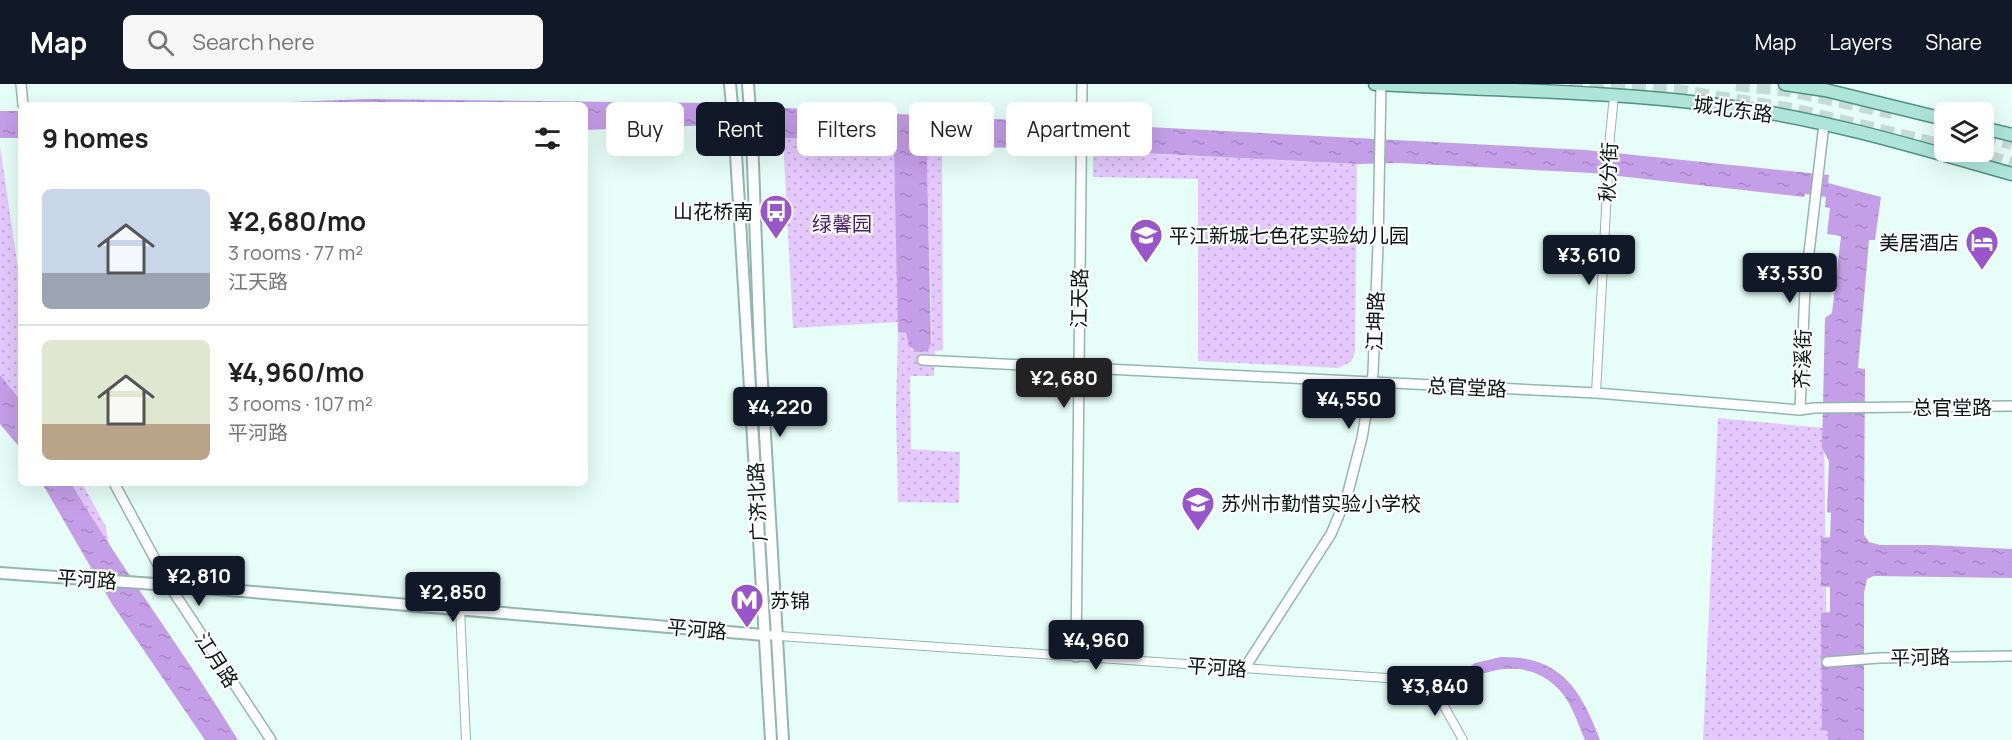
<!DOCTYPE html>
<meta charset="utf-8">
<style>
body{margin:0;font-family:Manrope,"Noto Sans SC",sans-serif;background:#f6f6f6;color:#222;height:100vh;display:flex;flex-direction:column;font-size:22px;white-space:nowrap}
*{box-sizing:border-box;margin:0}
p{font-size:20px;color:#767676}
.icon{flex:none;width:33px;height:33px;fill:none;stroke:currentColor;stroke-width:2;stroke-linecap:round;stroke-linejoin:round}
.map{position:relative;flex:1;overflow:hidden}
.drawer{position:absolute;left:18px;top:18px;width:570px;height:384px;display:flex;flex-direction:column;background:#fff;border-radius:9px;box-shadow:0 6px 24px #0002}
.drawer>*{flex:none}
.hud{position:absolute;left:606px;top:18px;width:570px;height:54px;display:flex;gap:12px}
.buttons{position:absolute;left:1934px;top:18px;display:grid;gap:12px}
.buttons a{display:grid;place-items:center;width:60px;height:60px;border-radius:9px;background:#fff;box-shadow:0 6px 24px #0002;font-size:30px}
.price{position:absolute;translate:-50% -51px;padding:0 14px;border-radius:6px;background:#111827;color:#fff;font-size:20px;line-height:39px;filter:drop-shadow(0 2px 3px #0008)}
.price::after{content:'';position:absolute;left:50%;top:36px;width:18px;height:14px;margin-left:-9px;background:inherit;clip-path:polygon(0 0,100% 0,50% 100%)}
.price.on{background:#222;color:#fff}
ul{padding:0;list-style:none}
li{display:flex;align-items:center;gap:18px;height:150px;padding:0 24px}
li+li{border-top:2px solid #e0e0e0}
li span{display:grid;place-items:center;flex:none;width:168px;height:120px;border-radius:9px;color:#555}
li>.icon{margin-inline-start:auto}
span .icon{width:72px;height:72px;fill:#fffc;stroke-width:1}
li b{font-size:26px}
h2{display:flex;justify-content:space-between;align-items:center;height:72px;padding:0 24px;font-size:26px}
.pill{padding:0 21px;border-radius:9px;background:#fff;box-shadow:0 6px 24px #0002;font-size:21px;line-height:54px}
.pill.on{background:#111827;color:#fff}
header{display:flex;align-items:center;gap:36px;box-sizing:border-box;height:84px;padding:0 30px;background:#111827;color:#fff}
header strong{font-size:28px}
nav{display:flex;gap:33px;margin-inline-start:auto;font-size:21px}
.search{width:420px;height:54px;background:#f6f6f6;display:flex;align-items:center;gap:15px;box-sizing:border-box;padding:0 21px;border-radius:9px;color:#767676;font-size:22px}
.map>svg:first-child{display:block}
.green{fill:url(#green-dots)}
.water{fill:url(#water-ripples)}
.lines{fill:none;stroke-linecap:round;stroke-linejoin:round}
.trunk-tunnel{stroke:#c5dbd5;stroke-width:14;stroke-dasharray:14 7;stroke-linecap:butt}
.minor-casing{stroke:#91b7ad;stroke-width:10}
.tertiary-casing{stroke:#91b7ad;stroke-width:12}
.secondary-casing{stroke:#91b7ad;stroke-width:14}
.primary-casing{stroke:#519182;stroke-width:15}
.minor{stroke:#fff;stroke-width:8}
.tertiary{stroke:#fff;stroke-width:9}
.secondary{stroke:#fff;stroke-width:10}
.primary{stroke:#afe5d9;stroke-width:12}
.labels{text-anchor:middle;dominant-baseline:central;stroke-width:4.5;stroke-linejoin:round;paint-order:stroke}
.street-label{font-size:20px;fill:#071612;stroke:#fff}
.poi-label{font-size:20px;fill:#071612;stroke:#fff;text-anchor:start}
.park-label{font-size:20px;fill:#4d196f;stroke:#fff}
</style>
<header>
<strong>Map</strong>
<div class="search"><svg class="icon" aria-label="search" viewBox="0 0 24 24"><circle cx="10" cy="10" r="6"/><path d="M15 15l6 6"/></svg>Search here</div>
<nav><a>Map</a><a>Layers</a><a>Share</a></nav>
</header>
<div class="map">
<svg width="2012" height="656" viewBox="0 0 2012 656">
<defs>
<pattern id="green-dots" width="8" height="8" patternUnits="userSpaceOnUse" patternTransform="scale(1.5)"><rect width="8" height="8" fill="#e5c9fe"/><path d="M2 2h.1M6 6h.1" fill="none" stroke="#c3acd9" stroke-width="1.8" stroke-linecap="round"/></pattern>
<pattern id="water-ripples" width="26" height="14" patternUnits="userSpaceOnUse" patternTransform="scale(1.5)"><rect width="26" height="14" fill="#c59ee8"/><path d="M2 4q2-2 4 0t4 0M15 11q2-2 4 0t4 0" fill="none" stroke="#a887c6"/></pattern>
</defs>
<rect width="100%" height="100%" fill="#e6fef7"/>
<g class="green">
<path d="M783,54L878,57L891,61L894,68L899,238L793,244Z"/>
<path d="M942,61L943,266L935,267L934,292H910L911,365L960,368L959,419L898,418L896,325L898,248L906,249L908,258L912,266L932,258L927,75L931,63Z"/>
<path d="M0,62L21,205V317L0,291Z"/>
<path d="M1093,67L1357,80L1355,268L1351,278L1338,284L1198,277V95L1093,93Z"/>
<path d="M1718,334L1824,344L1828,656H1703Z"/>
<path d="M71,399H82L106,443L109,461Z"/>
</g>
<g class="water">
<path d="M366,15L711,19L766,23L1586,66L1829,91L1828,99L1881,113L1875,156H1869L1858,284L1865,285L1864,451L1869,458L1880,461H1930L2012,465V494L1874,492L1867,495L1864,509V656H1828V647L1822,646L1821,529L1830,528V503L1821,502V454L1830,453L1831,429L1827,428L1829,377L1822,364L1825,234L1832,229L1841,152L1827,150L1830,124L1825,123L1826,113L1805,110L1804,113L1592,89L1399,79L1357,80L1065,65L936,62L929,66L927,75L931,258L928,267L917,268L909,262L906,249L898,248L894,68C892,60 887,58 878,57L783,54L715,41L585,46V21H219Z"/>
<rect x="0" y="27" width="21" height="27"/>
<path d="M0,291L21,317V365L0,340Z"/>
<path d="M42,399H71C123,487 185,569 238,656H205L112,520Z"/>
<path d="M1501,573C1561,572 1581,606 1600,656H1585C1578,641 1573,622 1562,609C1538,580 1504,580 1472,594L1467,591V585L1475,579Z"/>
</g>
<g class="lines">
<g class="trunk-tunnel">
<path d="M1569,0L1677,7L1792,26L1944,62"/>
<path d="M1736,0L1790,6L1892,28"/>
<path d="M1983,51L2012,59"/>
<path d="M1968,68L2012,80"/>
</g>
<g class="minor-casing">
<g id="minor">
<path d="M1596,309L1610,52L1614,11"/>
<path d="M460,525L466,656"/>
<path d="M765,551L1430,597L1463,656"/>
</g>
</g>
<g class="tertiary-casing">
<g id="tertiary">
<path d="M21,0L23,21"/>
<path d="M922,276L1596,309L1800,326L1814,324L2012,322"/>
<path d="M1800,326L1805,203L1824,40"/>
<path d="M114,399L169,501L271,656"/>
<path d="M1076,573L1082,0"/>
<path d="M1827,578L1879,574L2012,572"/>
<path d="M1244,585L1331,450L1347,412L1362,354L1373,289L1378,160L1381,0"/>
</g>
</g>
<g class="secondary-casing">
<g id="secondary">
<path d="M730,0L735,53L771,656"/>
<path d="M748,0L752,54L760,265L783,656"/>
<path d="M0,489L169,501L765,551"/>
</g>
</g>
<g class="primary-casing">
<g id="primary">
<path d="M1375,0C1494,6 1615,7 1733,23C1828,36 1920,64 2012,90"/>
<path d="M1785,0L1825,6L1944,35"/>
<path d="M1983,44L2012,51"/>
</g>
</g>
<use href="#minor" class="minor"/>
<use href="#tertiary" class="tertiary"/>
<use href="#secondary" class="secondary"/>
<use href="#primary" class="primary"/>
</g>
<defs>
<g id="bus-pin" transform="scale(1.725)"><path d="M0 17L-7.5 6A9.5 9.5 0 1 1 7.5 6Z" fill="#9956cb" stroke="#fff"/><path d="M-5-6H5V4H4V6H2V4H-2V6H-4V4H-5ZM-3.5-4V0h7V-4ZM-3.5 1.2v1.5H-2V1.2ZM2 1.2v1.5H3.5V1.2Z" fill="#fff"/></g>
<g id="school-pin" transform="scale(1.725)"><path d="M0 17L-7.5 6A9.5 9.5 0 1 1 7.5 6Z" fill="#9956cb" stroke="#fff"/><path d="M0-5L7-2L0 1L-7-2ZM-4 1L0 2.5L4 1V4Q0 6-4 4Z" fill="#fff"/></g>
<g id="hotel-pin" transform="scale(1.725)"><path d="M0 17L-7.5 6A9.5 9.5 0 1 1 7.5 6Z" fill="#9956cb" stroke="#fff"/><path d="M-6-4.5h1.5V1H6V5H4.5V3h-9V5H-6ZM-4 0a1.8 1.8 0 1 1 3.6 0ZM.5 0V-2.5h3Q6-2.5 6 0Z" fill="#fff"/></g>
<g id="metro-pin" transform="scale(1.725)"><path d="M0 17L-7.5 6A9.5 9.5 0 1 1 7.5 6Z" fill="#9956cb" stroke="#fff"/><path d="M-5.5 5V-5H-3L0 0L3-5H5.5V5H3V-.5L0 4L-3-.5V5Z" fill="#fff"/></g>
</defs>
<g fill-rule="evenodd">
<use href="#bus-pin" x="776" y="127"/>
<use href="#school-pin" x="1146" y="151"/>
<use href="#hotel-pin" x="1982" y="158"/>
<use href="#school-pin" x="1198" y="419"/>
<use href="#metro-pin" x="747" y="516"/>
</g>
<g class="labels">
<g class="street-label">
<text transform="translate(1733 25) rotate(8)">城北东路</text>
<text transform="translate(1608 88) rotate(-87)">秋分街</text>
<text transform="translate(1079 214) rotate(-89)">江天路</text>
<text transform="translate(1375 237) rotate(-88)">江坤路</text>
<text transform="translate(1802 275) rotate(-88)">齐溪街</text>
<text transform="translate(1467 303) rotate(3)">总官堂路</text>
<text x="1952" y="323">总官堂路</text>
<text transform="translate(757 418) rotate(-93)">广济北路</text>
<text transform="translate(87 495) rotate(4)">平河路</text>
<text transform="translate(697 545) rotate(5)">平河路</text>
<text transform="translate(1920 573) rotate(-1)">平河路</text>
<text transform="translate(217 576) rotate(57)">江月路</text>
<text transform="translate(1217 583) rotate(4)">平河路</text>
</g>
<g class="poi-label">
<text x="753" y="127" text-anchor="end">山花桥南</text>
<text x="1169" y="151">平江新城七色花实验幼儿园</text>
<text x="1959" y="158" text-anchor="end">美居酒店</text>
<text x="1221" y="419">苏州市勤惜实验小学校</text>
<text x="770" y="516">苏锦</text>
</g>
<g class="park-label">
<text x="842" y="139">绿馨园</text>
</g>
</g>
</svg>
<div class="buttons">
<a><svg class="icon" aria-label="layers" viewBox="0 0 24 24"><path d="M12 4l9 5-9 5-9-5zM3 14l9 5 9-5"/></svg></a>
</div>
<b class="price" style="left:1589px;top:202px">¥3,610</b>
<b class="price" style="left:1790px;top:220px">¥3,530</b>
<b class="price on" style="left:1064px;top:325px">¥2,680</b>
<b class="price" style="left:1349px;top:346px">¥4,550</b>
<b class="price" style="left:780px;top:354px">¥4,220</b>
<b class="price" style="left:199px;top:523px">¥2,810</b>
<b class="price" style="left:453px;top:539px">¥2,850</b>
<b class="price" style="left:1096px;top:587px">¥4,960</b>
<b class="price" style="left:1435px;top:633px">¥3,840</b>
<div class="hud">
<a class="pill">Buy</a>
<a class="pill on">Rent</a>
<a class="pill">Filters</a>
<a class="pill">New</a>
<a class="pill">Apartment</a>
</div>
<section class="drawer">
<h2>9 homes<svg class="icon" aria-label="filters" viewBox="0 0 24 24"><path d="M4 7h16M4 17h16"/><circle cx="9" cy="7" r="2"/><circle cx="15" cy="17" r="2"/></svg></h2>
<ul>
<li><span style="background:linear-gradient(#c9d6e8 70%,#9aa5b1 0)"><svg class="icon" aria-label="home" viewBox="0 0 24 24"><path d="M3 11l9-7 9 7M6 9v11h12V9"/></svg></span><div><b>¥2,680/mo</b><p>3 rooms · 77 m²</p><p>江天路</p></div></li>
<li><span style="background:linear-gradient(#dfe7d0 70%,#b9a48a 0)"><svg class="icon" aria-label="home" viewBox="0 0 24 24"><path d="M3 11l9-7 9 7M6 9v11h12V9"/></svg></span><div><b>¥4,960/mo</b><p>3 rooms · 107 m²</p><p>平河路</p></div></li>
</ul>
</section>
</div>
